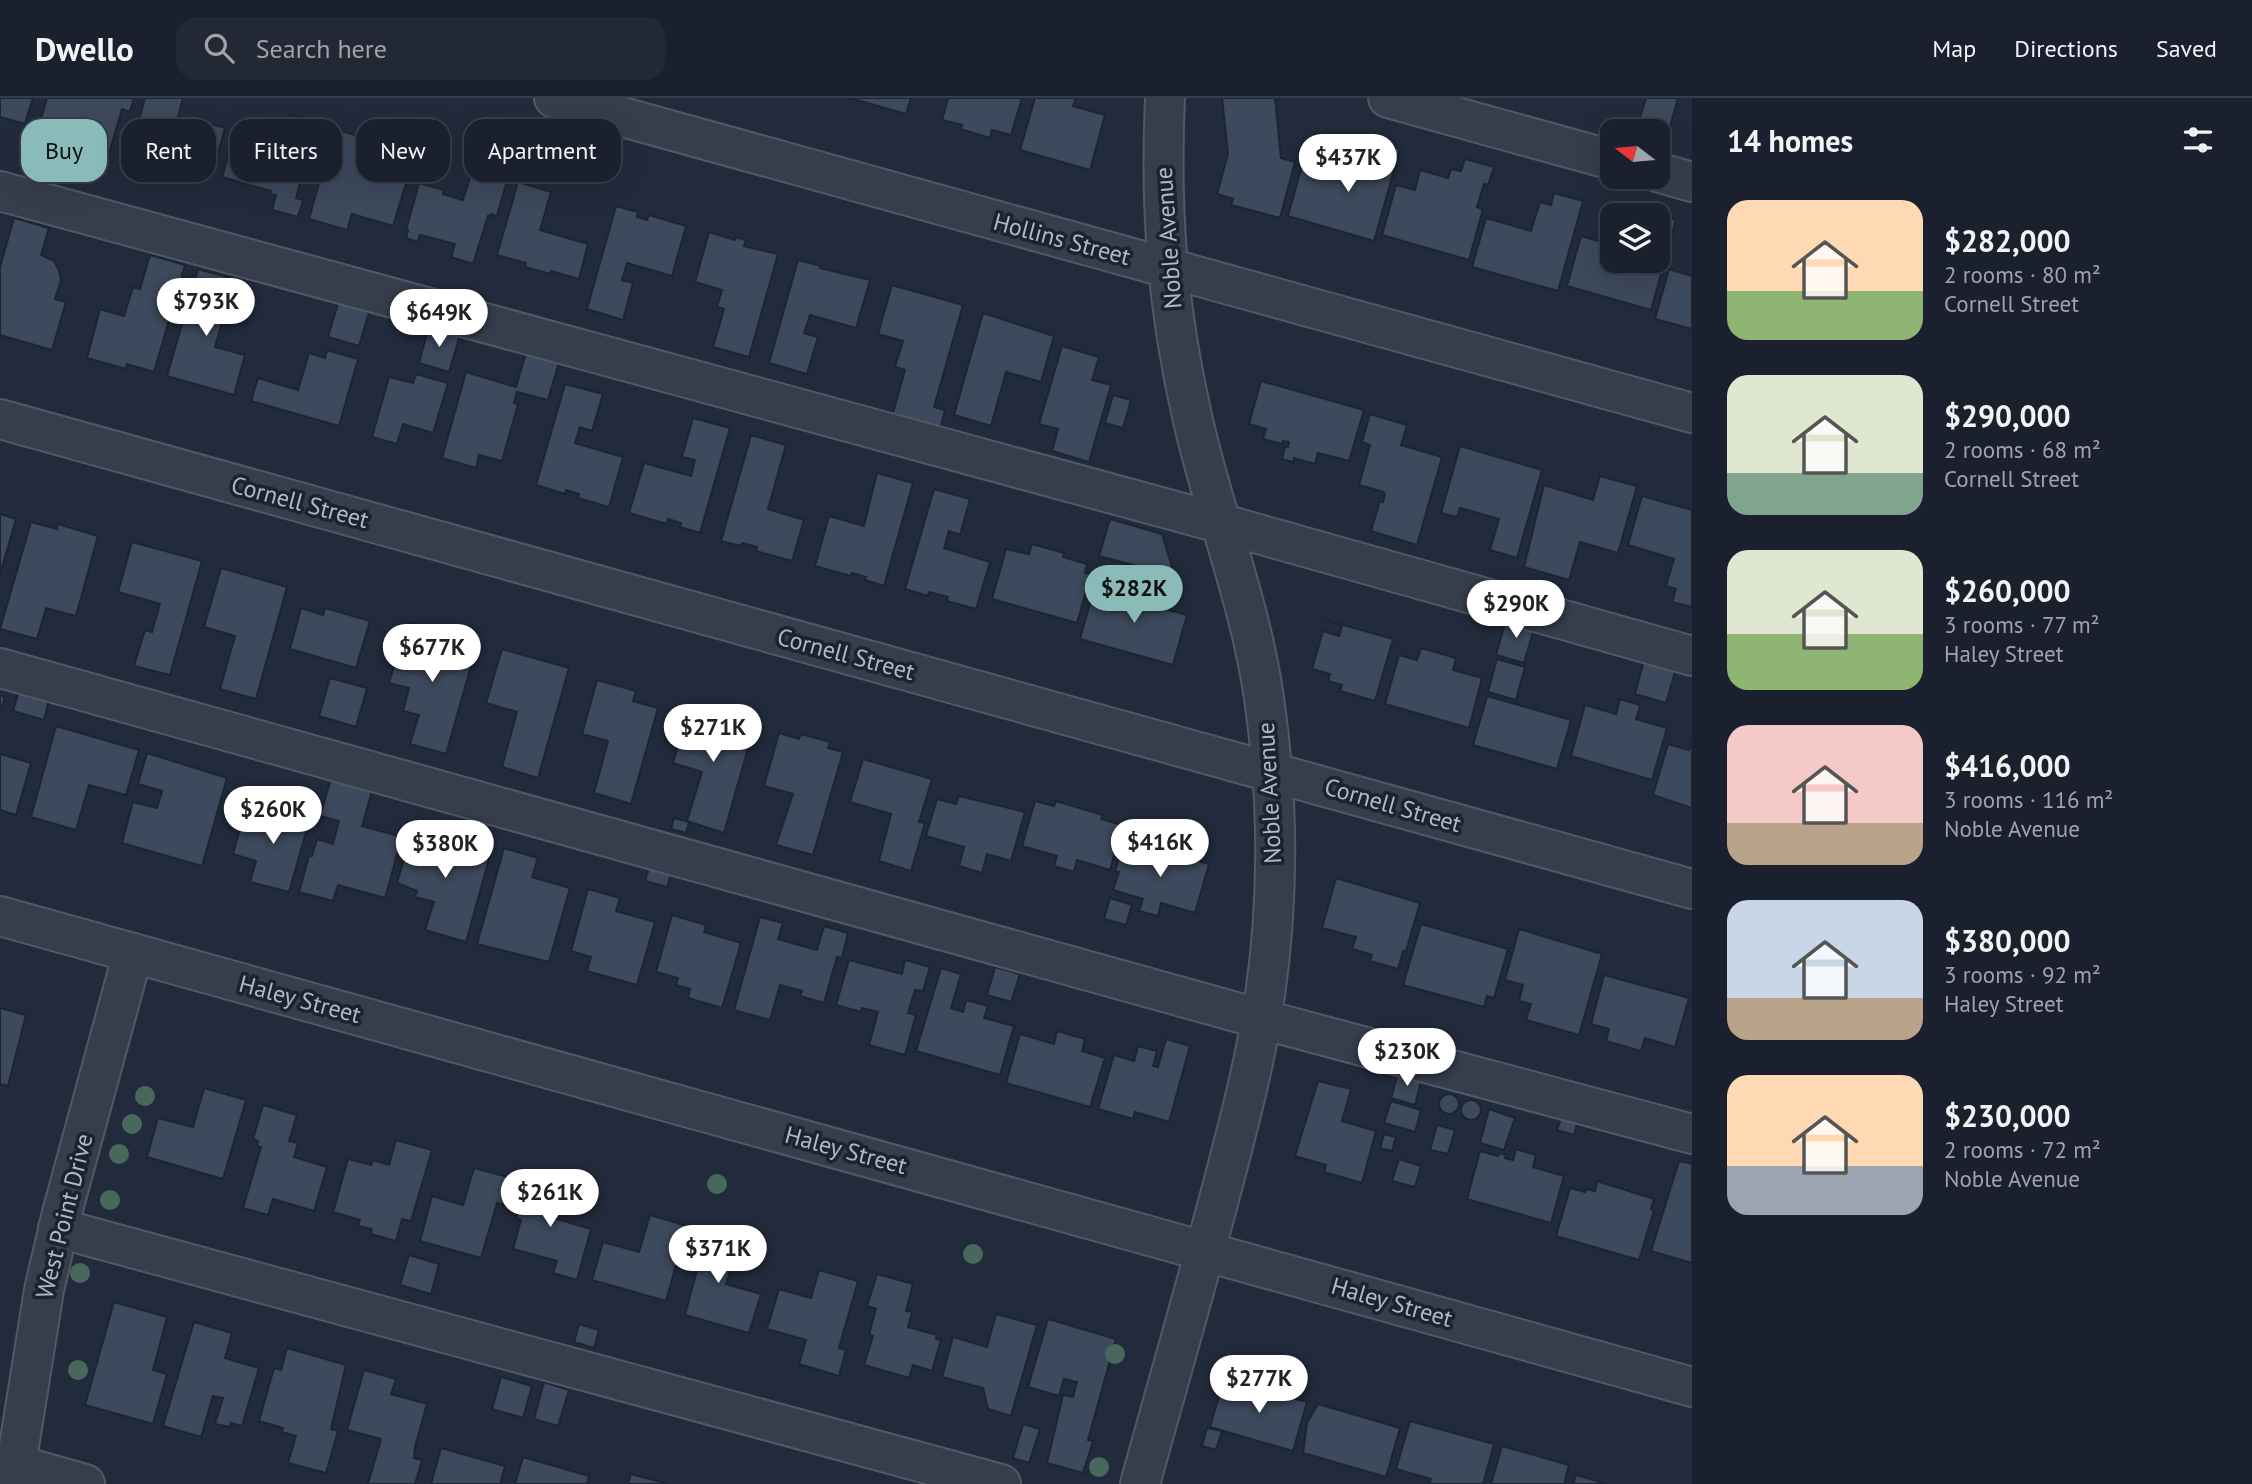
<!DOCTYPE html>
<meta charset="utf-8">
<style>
body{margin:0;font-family:"PT Sans",sans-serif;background:#232835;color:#f1f3f6;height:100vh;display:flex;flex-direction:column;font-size:26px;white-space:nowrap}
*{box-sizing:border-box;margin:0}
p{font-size:23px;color:#9fa3aa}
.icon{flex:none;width:38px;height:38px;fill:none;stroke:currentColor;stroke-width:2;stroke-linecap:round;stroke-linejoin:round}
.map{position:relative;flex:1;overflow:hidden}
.sheet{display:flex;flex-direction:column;background:#1a202d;width:560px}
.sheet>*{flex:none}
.guide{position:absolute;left:21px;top:21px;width:665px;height:63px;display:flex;gap:14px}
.needle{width:46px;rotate:286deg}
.fabs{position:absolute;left:1600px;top:21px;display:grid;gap:14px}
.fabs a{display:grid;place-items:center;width:70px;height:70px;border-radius:14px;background:#1a202d;box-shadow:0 7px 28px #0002,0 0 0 2px #383e49;font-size:35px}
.price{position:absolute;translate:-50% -60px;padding:0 16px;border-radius:24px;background:#fff;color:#222;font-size:23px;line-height:46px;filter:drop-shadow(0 2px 4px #0008)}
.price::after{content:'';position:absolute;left:50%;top:42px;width:21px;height:16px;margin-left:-10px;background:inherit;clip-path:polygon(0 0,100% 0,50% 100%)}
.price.current{background:#8bbbb9;color:#111}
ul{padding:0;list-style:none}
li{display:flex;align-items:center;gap:21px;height:175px;padding:0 35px}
li span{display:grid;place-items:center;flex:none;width:196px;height:140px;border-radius:21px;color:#555}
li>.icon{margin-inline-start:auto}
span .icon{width:84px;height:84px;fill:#fffc;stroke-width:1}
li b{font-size:30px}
h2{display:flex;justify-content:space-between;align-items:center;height:84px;padding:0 35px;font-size:30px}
.tag{padding:0 24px;border-radius:21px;background:#1a202d;box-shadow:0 7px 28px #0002,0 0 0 2px #383e49;font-size:24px;line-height:63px}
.tag.current{background:#8bbbb9;color:#111}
header{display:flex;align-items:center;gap:42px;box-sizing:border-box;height:98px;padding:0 35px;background:#1a202d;border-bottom:2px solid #383e49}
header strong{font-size:33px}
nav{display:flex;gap:38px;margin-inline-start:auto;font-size:24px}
.search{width:490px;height:63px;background:#232835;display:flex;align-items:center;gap:18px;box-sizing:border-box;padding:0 24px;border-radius:21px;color:#9fa3aa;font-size:26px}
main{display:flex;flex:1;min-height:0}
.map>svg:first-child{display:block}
.building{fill:#3d495c;stroke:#1d2533;stroke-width:2}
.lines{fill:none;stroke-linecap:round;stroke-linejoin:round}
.minor-casing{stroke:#515867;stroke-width:42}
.minor{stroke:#363e4c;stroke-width:38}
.tree{fill:#48685c}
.labels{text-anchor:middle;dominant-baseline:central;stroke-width:7;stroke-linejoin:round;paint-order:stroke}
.street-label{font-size:24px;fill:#b1b8c8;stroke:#1b2331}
</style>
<header>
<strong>Dwello</strong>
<div class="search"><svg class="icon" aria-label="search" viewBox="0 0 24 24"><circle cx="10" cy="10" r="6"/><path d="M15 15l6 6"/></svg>Search here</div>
<nav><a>Map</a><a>Directions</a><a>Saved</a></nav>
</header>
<main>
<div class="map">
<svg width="1692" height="1386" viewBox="0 0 1692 1386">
<rect width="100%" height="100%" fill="#222b3c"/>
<g class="building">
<path d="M0,0H33L25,26L0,19Z"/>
<path d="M47,0H134L130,14L122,11L106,66L34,45Z"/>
<path d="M145,0H183L177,22L200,29L201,23L225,30L212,77L159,62L153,84L124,75Z"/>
<path d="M850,0H911L906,16Z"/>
<path d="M948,0H1022L1011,37L992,32L990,40L960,31L962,27L942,22Z"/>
<path d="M1035,0H1076L1073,8L1105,17L1090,72L1020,52Z"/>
<path d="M1222,0H1275L1281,60L1295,64L1280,120L1231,107L1233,101L1217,96L1228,56Z"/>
<path d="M1646,0H1678L1670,29L1640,20Z"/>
<path d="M290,17L325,27L314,66L306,63L296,100L303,102L298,119L272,112L276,97L270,96L271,93L222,79L236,32L259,39L258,44L280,50Z"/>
<path d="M334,31L369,41L360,74L383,81L384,76L407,82L393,128L352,116L347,132L309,121Z"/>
<path d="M1371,43L1400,51L1374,143L1288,118L1302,68L1349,82L1357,53L1367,56Z"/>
<path d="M1465,61L1494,69L1488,87L1484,86L1477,109L1483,111L1469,162L1382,137L1396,87L1415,92L1420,72L1448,80L1451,71L1461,73Z"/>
<path d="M473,70L508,79L497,118L491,116L490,119L488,118L473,166L451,159L455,146L420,137L418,144L406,140L408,132H406L419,85L444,92L443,96L463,102Z"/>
<path d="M518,84L551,94L540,132L588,146L579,181L551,173L550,176L525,169L526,165L497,157Z"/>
<path d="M1554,95L1583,103L1558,193L1472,169L1486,120L1531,133L1540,104L1551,107Z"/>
<path d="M616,108L638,114L637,119L647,122L649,117L686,128L672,178L627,165L622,182L633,185L623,222L587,211Z"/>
<path d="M1649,114L1676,122L1651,212L1567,188L1581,138L1612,147V163H1657V117H1648Z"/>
<path d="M14,120L49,130L41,157L54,163L59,172L61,182L55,201L66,204L52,252L0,237V169Z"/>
<path d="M709,134L735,142L736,139L746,142L744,148L778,156L749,259L713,249L724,211L717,209L722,192L695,184Z"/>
<path d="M150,157L185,167L154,274L127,266L126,271L87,260L100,211L124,218L133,189L140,191Z"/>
<path d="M798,162L821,168L820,170L870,182L856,230L810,217L804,235L818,239L807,276L769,265Z"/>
<path d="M198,171L234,181L215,249L245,257L234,297L167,278Z"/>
<path d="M1669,171L1692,178V231L1655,221Z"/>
<path d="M892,187L963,207L934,309L945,312L939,336L891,322L905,272L895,269L903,243L878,236Z"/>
<path d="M339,202L370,211L359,248L328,239Z"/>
<path d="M983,215L1054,238L1041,284L1006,274L991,328L954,317Z"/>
<path d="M429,228L460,237L449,274L419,265Z"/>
<path d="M1062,248L1099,259L1092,282L1111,287L1089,364L1052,353L1058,331L1039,326Z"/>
<path d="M327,252L358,261L339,328L251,303L258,280L298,292L309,255L325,260Z"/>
<path d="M526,255L559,264L548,302L517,294L514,305L518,306L502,363L479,357L476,370L442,360L466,274L516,289Z"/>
<path d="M416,276L448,285L433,335L403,326L397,346L372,339L389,279L413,285Z"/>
<path d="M1261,283L1364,312L1349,363L1318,355L1315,366L1294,360L1293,364L1282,361L1285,348L1288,349L1289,344L1283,343L1282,346L1263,341L1266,331L1249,326Z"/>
<path d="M565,286L603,296L592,333L580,329L575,345L623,359L609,409L578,400L579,396L566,392L565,396L536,387Z"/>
<path d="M1113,297L1131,302L1123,330L1105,325Z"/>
<path d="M1370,316L1407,327L1401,347L1442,359L1417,447L1371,433L1380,403L1383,404L1385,396L1383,394L1359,387L1370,347L1362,344Z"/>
<path d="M693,320L730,330L700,435L680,429L681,425L668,421L667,426L629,415L644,365L691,378L695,362L682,359Z"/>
<path d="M751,337L786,347L768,411L804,422L792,463L756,453L757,449L742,445L741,448L721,443Z"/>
<path d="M1460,348L1542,372L1517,460L1490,452L1499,421L1460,410L1457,419L1441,415Z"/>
<path d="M877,375L913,385L884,488L865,482L866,479L852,475L851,478L815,468L829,418L864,428Z"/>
<path d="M1600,378L1637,388L1618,455L1580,444L1569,482L1524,469L1544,387L1593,402Z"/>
<path d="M934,391L970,401L960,437L949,433L944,450L990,464L976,511L947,503L948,499L929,494L928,498L905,491Z"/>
<path d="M1642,398L1692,412V509L1672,504L1676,491L1666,488L1674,461L1628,447Z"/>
<path d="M0,416L16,421L0,477Z"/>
<path d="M1110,421L1162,436L1175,478L1099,458Z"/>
<path d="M31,424L57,431L58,426L98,438L76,518L46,510L37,541L0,531Z"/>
<path d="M132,444L202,463L170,577L134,568L145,532L152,534L160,506L118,494Z"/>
<path d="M1032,446L1064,455L1063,459L1087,466L1085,475L1091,476L1077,525L992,501L1006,451L1029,456Z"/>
<path d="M221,470L287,489L256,601L220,591L235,538L204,529Z"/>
<path d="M1136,489L1158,495L1154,508L1187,517L1173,567L1080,541L1094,491L1117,498L1118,494L1133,502Z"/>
<path d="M301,510L323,517L325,510L370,523L356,570L290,551Z"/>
<path d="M1507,519L1535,527L1524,565L1496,557Z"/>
<path d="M1326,522L1393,541L1375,603L1340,593L1342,587L1328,583L1330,576L1312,571L1323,533L1339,538L1342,528Z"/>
<path d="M407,524L446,535L443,545L475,554L446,656L410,646L419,617L403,613L409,590L389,585Z"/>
<path d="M1421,550L1456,560L1453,572L1482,580L1469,630L1385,606L1399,557L1417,562Z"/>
<path d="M502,551L569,570L538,680L502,669L517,614L486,605Z"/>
<path d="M1645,558L1677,567L1666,605L1635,596Z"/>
<path d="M1497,561L1525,569L1516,602L1488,594Z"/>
<path d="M330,580L367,590L356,629L319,618Z"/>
<path d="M597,582L636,593L633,603L658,610L631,706L594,695L608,643L582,636Z"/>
<path d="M20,589L50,597L44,622L13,613Z"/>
<path d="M0,598L5,599L0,616Z"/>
<path d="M1487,598L1571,622L1557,671L1473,647Z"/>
<path d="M1620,601L1640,607L1636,621L1667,630L1652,682L1571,658L1585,607L1616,616Z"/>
<path d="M689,610L712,617L713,614L754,629L724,735L687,723L702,674L673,665Z"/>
<path d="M56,628L139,652L126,697L89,687L76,732L31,719Z"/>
<path d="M779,635L799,641L801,636L830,644L828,650L843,654L813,757L776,747L793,696L764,688Z"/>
<path d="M1692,643V710L1653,697L1668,646L1689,652Z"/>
<path d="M147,655L227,680L202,768L122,745L133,704L157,710L162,693L138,686Z"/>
<path d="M0,656L31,665L16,717L0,712Z"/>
<path d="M863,661L932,681L919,724L925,725L911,773L879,763L891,716L850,704Z"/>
<path d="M333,674L374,686L362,728L402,739L385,800L338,787L333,803L299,794L309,758H312L317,741L333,746L339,723L320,718Z"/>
<path d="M959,698L1025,714L1011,763L987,756L982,775L959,768L964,749L926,738L937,701L956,706Z"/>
<path d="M1035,703L1054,708L1056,703L1103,717L1101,721L1123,727L1110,772L1077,762L1074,774L1054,768L1057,758L1022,748Z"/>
<path d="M286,710L311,717L289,794L250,784L256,763L233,756L245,712L283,723Z"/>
<path d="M674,720L689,724L686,735L671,731Z"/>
<path d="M414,727L454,744L491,754L466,844L425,832L434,804L415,799L417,793L397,785Z"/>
<path d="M1123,746L1151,754L1152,750L1209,766L1195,815L1161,805L1158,818L1139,813L1143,801L1113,792L1119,774L1115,773Z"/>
<path d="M504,750L538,760L532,779L570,790L549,864L477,846Z"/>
<path d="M651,764L673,770L667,789L645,783Z"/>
<path d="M1336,780L1420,805L1406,853H1403L1398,871L1370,863L1372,857L1352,851L1356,839L1322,830Z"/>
<path d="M588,791L620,800L616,813L655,824L637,887L587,873L591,859L571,853Z"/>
<path d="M1110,800L1132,807L1126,827L1104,821Z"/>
<path d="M672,817L706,827L704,834L741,845L722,910L688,900L690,891L676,887L678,880L656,874Z"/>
<path d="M760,819L783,825L778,841L817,852L824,828L848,835L842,860L837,859L824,905L800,898L802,893L780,887L770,922L734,912Z"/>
<path d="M1421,826L1508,851L1494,900L1487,898L1484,909L1403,887Z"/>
<path d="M1519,831L1602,856L1579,937L1526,922L1531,906L1519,903L1523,887L1505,882Z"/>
<path d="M849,862L902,876L905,862L930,869L923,893L915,892L908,915L916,917L905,957L869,947L878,914L862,910L861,914L836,907Z"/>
<path d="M995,869L1020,876L1011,904L987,897Z"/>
<path d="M941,870L961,876L951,910L963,914L966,902L988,908L984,920L1014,928L1000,977L916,953Z"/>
<path d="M1604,877L1689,900L1675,949L1645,940L1641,953L1606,943L1609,931L1591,926Z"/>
<path d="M0,910L26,917L8,988L0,986Z"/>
<path d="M1057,933L1085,941L1082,953L1105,960L1090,1009L1006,985L1020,936L1054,946Z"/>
<path d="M1166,941L1190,948L1169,1024L1135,1014L1133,1021L1098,1011L1114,957L1134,963L1138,948L1157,953L1153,968L1158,969Z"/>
<path d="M1399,972L1422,979L1415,1007L1391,1000Z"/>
<path d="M1318,983L1351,991L1342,1023L1376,1033L1362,1085L1324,1074L1326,1067L1295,1058Z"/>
<path d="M204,990L246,1002L223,1081L147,1059L158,1020L193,1029Z"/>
<circle cx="1449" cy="1006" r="10"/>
<circle cx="1471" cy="1012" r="10"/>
<path d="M1391,1003L1421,1012L1415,1034L1384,1025Z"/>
<path d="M263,1007L297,1017L289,1043L298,1045L294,1059L327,1069L314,1113L273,1101L268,1117L243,1110L261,1049L257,1048L258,1043L253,1041Z"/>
<path d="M1489,1011L1515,1020L1504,1052L1480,1045Z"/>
<path d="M1563,1014L1579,1019L1574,1037L1557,1032Z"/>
<path d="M1437,1027L1455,1032L1448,1056L1430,1052Z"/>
<path d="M1384,1036L1396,1039L1392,1053L1380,1050Z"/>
<path d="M396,1042L432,1052L411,1123L402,1121L396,1143L371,1136L372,1131L358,1128L360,1122L333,1114L348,1061L371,1067L373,1062L389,1067Z"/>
<path d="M1516,1051L1536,1057L1533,1069L1564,1078L1551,1125L1467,1101L1480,1053L1498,1058L1499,1055L1506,1057L1505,1060L1513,1062Z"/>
<path d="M1399,1061L1421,1068L1415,1089L1392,1083Z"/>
<path d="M1679,1063L1692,1066V1165L1651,1153Z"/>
<path d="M474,1070L519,1082L511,1109L497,1105L481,1160L420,1143L432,1098L463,1107Z"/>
<path d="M528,1078L562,1087L554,1120L591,1131L577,1182L553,1175L557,1163L513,1151L521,1122L516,1120Z"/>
<path d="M1597,1083L1654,1101L1651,1111L1654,1112L1639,1162L1556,1138L1570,1090L1585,1094L1586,1091L1595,1093Z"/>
<path d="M650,1117L687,1128L666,1203L592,1182L603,1144L639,1154Z"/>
<path d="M698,1128L733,1138L725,1165L732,1167L726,1186L761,1196L749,1235L685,1217L697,1172L689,1170L693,1158L690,1157Z"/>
<path d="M409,1157L439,1166L431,1196L400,1187Z"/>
<path d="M819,1172L858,1183L839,1250L846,1252L839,1278L799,1266L806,1242L767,1231L779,1191L811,1200Z"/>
<path d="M877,1176L913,1186L906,1213L912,1214L908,1229L937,1237L936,1241L941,1242L932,1273L913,1267L909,1280L864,1267L873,1238L869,1236L876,1211L867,1208Z"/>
<path d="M114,1204L167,1219L153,1272L167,1276L153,1326L85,1307Z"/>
<path d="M996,1216L1037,1227L1011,1318L988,1311L983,1290L942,1279L953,1239L987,1249Z"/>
<path d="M1048,1221L1116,1241L1088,1342L1093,1343L1083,1375L1047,1365L1063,1297L1073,1299L1077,1284L1064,1281L1059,1298L1028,1289Z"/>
<path d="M194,1224L232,1235L225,1260L259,1270L242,1328L231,1325L230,1329L215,1326L223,1300L213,1298L201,1339L163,1328Z"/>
<path d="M579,1226L599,1232L594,1250L574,1244Z"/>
<path d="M287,1250L346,1267L331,1331L338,1333L326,1375L288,1365L296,1338L282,1334L283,1330L259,1323L274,1270L281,1272Z"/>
<path d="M364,1272L396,1281L391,1296L427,1306L415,1349L414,1360L422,1362L415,1386H368L381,1341L347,1332Z"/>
<path d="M501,1279L532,1288L523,1320L492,1311Z"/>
<path d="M1224,1281L1307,1304L1293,1353L1210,1329Z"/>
<path d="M544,1284L569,1292L558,1328L534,1321Z"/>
<path d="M1318,1306L1400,1330L1386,1379L1303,1355L1307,1325Z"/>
<path d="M1410,1323L1494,1346L1483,1386H1429L1431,1381L1396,1371Z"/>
<path d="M1023,1326L1040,1331L1029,1365L1013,1360Z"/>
<path d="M1207,1330L1222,1333L1216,1352L1202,1348Z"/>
<path d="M1502,1348L1569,1367L1564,1386H1491Z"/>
<path d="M441,1350L505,1368L500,1386H431Z"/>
<path d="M523,1359L589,1378L587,1386H515Z"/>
<path d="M631,1376L668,1386H628Z"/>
<path d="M1576,1377L1607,1386H1573Z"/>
</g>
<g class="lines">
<g class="minor-casing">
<g id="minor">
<path d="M554,0L1692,315"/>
<path d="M1388,0L1612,62"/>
<path d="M1657,74L1692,84"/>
<path d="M0,93L1223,426L1692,558"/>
<path d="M0,321L1692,791"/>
<path d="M0,570L1261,921L1692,1036"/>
<path d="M0,818L1692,1289"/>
<path d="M58,1130L1001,1386"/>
<path d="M18,1367L85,1386"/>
<path d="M13,1386L44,1192L62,1115L133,855"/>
<path d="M1140,1386C1166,1292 1193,1199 1218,1105C1236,1036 1255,968 1265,897C1279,800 1278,697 1264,600C1250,503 1213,413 1192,318C1167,208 1160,111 1165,0"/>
</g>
</g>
<use href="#minor" class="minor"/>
</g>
<g class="tree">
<circle cx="145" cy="998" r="10"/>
<circle cx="132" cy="1026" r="10"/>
<circle cx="119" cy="1056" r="10"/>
<circle cx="717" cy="1086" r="10"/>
<circle cx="110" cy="1102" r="10"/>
<circle cx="973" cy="1156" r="10"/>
<circle cx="80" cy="1175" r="10"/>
<circle cx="1115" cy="1256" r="10"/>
<circle cx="78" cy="1272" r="10"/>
<circle cx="1099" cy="1369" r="10"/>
</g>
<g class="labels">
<g class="street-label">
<text transform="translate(1168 140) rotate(-94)">Noble Avenue</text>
<text transform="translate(1062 141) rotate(15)">Hollins Street</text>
<text transform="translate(300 404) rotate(15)">Cornell Street</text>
<text transform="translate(846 556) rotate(15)">Cornell Street</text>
<text transform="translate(1269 695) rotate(-93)">Noble Avenue</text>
<text transform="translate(1393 707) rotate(16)">Cornell Street</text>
<text transform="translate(300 901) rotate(15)">Haley Street</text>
<text transform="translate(846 1052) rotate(15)">Haley Street</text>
<text transform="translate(64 1118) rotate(-76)">West Point Drive</text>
<text transform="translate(1392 1204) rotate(16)">Haley Street</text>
</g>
</g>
</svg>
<div class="fabs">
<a><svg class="needle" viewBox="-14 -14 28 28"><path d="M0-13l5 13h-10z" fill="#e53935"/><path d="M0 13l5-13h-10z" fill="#9fa3aa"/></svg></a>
<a><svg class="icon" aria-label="layers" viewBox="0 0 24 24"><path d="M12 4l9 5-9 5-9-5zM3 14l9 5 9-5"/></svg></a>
</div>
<b class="price" style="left:1348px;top:96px">$437K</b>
<b class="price" style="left:206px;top:240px">$793K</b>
<b class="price" style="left:439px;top:251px">$649K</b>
<b class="price current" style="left:1134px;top:527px">$282K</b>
<b class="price" style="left:1516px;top:542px">$290K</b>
<b class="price" style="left:432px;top:586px">$677K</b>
<b class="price" style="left:713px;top:666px">$271K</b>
<b class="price" style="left:273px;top:748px">$260K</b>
<b class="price" style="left:1160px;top:781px">$416K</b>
<b class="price" style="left:445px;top:782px">$380K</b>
<b class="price" style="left:1407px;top:990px">$230K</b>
<b class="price" style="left:550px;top:1131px">$261K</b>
<b class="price" style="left:718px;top:1187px">$371K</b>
<b class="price" style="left:1259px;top:1317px">$277K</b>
<div class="guide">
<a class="tag current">Buy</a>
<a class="tag">Rent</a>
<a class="tag">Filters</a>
<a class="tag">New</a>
<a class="tag">Apartment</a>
</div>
</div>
<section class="sheet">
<h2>14 homes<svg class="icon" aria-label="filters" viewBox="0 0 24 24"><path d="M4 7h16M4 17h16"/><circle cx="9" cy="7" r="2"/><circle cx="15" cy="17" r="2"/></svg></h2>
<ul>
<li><span style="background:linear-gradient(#ffd9b3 65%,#8fb573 0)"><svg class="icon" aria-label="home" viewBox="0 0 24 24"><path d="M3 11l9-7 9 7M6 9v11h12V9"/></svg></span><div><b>$282,000</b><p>2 rooms · 80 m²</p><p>Cornell Street</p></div></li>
<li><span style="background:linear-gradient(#dfe7d0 70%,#7fa58c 0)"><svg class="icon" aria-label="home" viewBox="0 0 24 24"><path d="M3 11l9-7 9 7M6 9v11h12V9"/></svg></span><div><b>$290,000</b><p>2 rooms · 68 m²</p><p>Cornell Street</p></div></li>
<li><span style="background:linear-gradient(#dfe7d0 60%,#8fb573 0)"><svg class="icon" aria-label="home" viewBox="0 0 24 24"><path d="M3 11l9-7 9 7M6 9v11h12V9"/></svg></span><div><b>$260,000</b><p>3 rooms · 77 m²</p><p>Haley Street</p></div></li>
<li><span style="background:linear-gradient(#f6c9c9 70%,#b9a48a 0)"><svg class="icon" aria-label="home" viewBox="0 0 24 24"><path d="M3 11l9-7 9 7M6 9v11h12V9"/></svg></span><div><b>$416,000</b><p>3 rooms · 116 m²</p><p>Noble Avenue</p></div></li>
<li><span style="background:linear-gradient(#c9d6e8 70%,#b9a48a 0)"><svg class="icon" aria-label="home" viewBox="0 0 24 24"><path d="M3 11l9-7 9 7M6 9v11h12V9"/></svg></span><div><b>$380,000</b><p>3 rooms · 92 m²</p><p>Haley Street</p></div></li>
<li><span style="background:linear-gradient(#ffd9b3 65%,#9aa5b1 0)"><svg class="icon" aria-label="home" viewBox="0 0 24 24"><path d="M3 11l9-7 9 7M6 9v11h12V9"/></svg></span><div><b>$230,000</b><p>2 rooms · 72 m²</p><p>Noble Avenue</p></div></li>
</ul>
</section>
</main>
